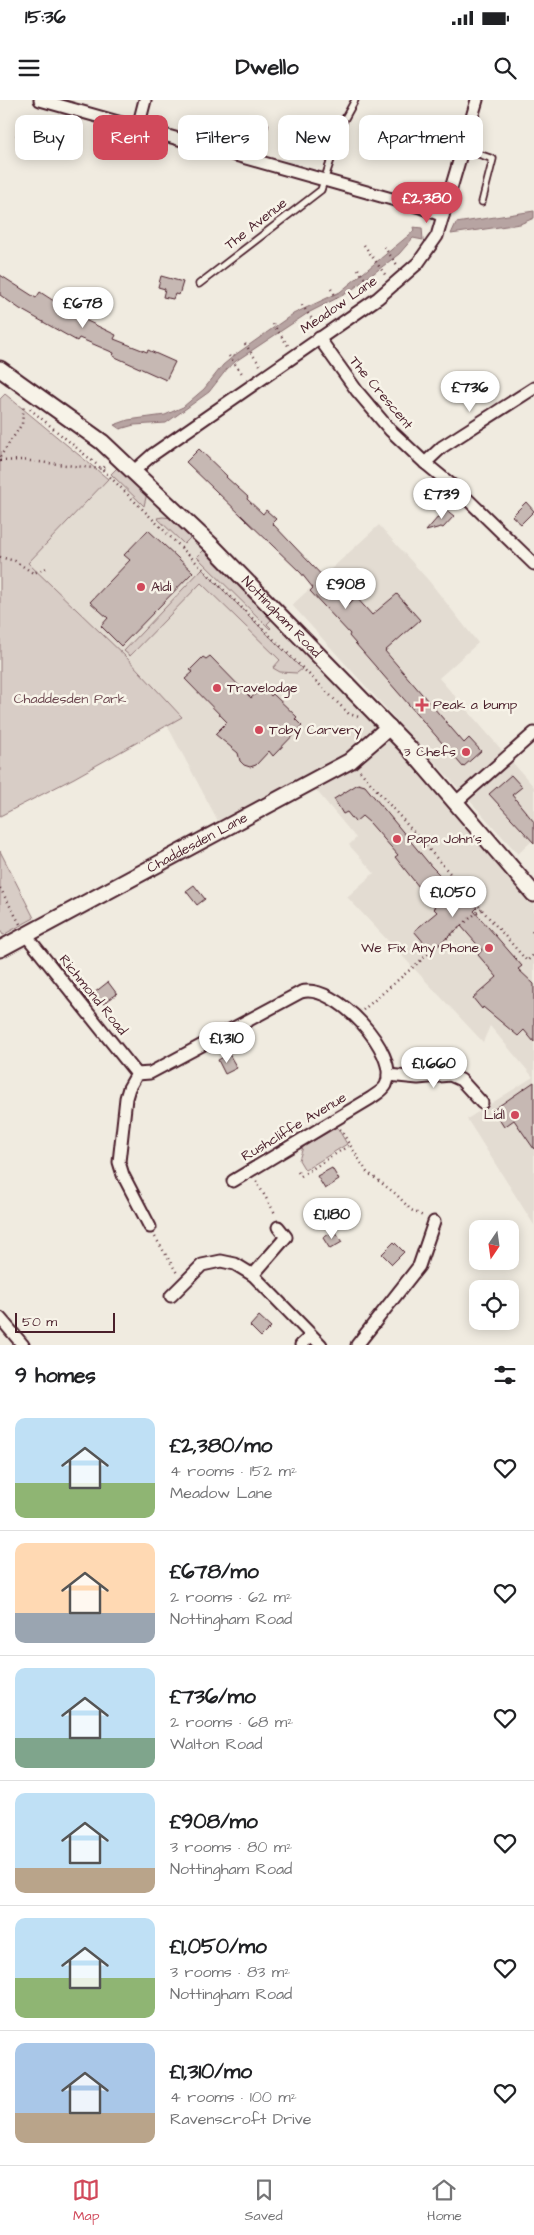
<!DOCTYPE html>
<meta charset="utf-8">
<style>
body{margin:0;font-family:"Architects Daughter",sans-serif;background:#f2f2f2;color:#202124;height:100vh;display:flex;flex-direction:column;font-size:19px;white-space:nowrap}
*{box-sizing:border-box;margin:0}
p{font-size:16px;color:#757577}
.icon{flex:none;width:28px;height:28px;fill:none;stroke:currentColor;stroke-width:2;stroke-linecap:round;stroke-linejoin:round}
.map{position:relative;height:1245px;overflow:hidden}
.sheet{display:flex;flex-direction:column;background:#fff;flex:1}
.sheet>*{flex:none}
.banner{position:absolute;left:15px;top:15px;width:505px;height:45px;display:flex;gap:10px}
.needle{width:32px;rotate:193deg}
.controls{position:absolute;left:469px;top:1120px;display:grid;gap:10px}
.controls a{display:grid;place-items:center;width:50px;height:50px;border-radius:10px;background:#fff;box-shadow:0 2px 12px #0003;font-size:25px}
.scale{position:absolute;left:15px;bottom:12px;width:100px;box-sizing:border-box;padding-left:5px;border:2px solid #4a1f2b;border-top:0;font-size:14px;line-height:18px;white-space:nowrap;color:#4a1f2b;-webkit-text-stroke:4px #f7f3e8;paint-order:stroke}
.price{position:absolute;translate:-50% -42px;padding:0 11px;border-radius:18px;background:#fff;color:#222;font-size:16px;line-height:32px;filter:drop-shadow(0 1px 2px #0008)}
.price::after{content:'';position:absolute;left:50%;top:30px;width:15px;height:11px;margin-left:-8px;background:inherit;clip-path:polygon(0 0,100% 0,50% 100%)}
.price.current{background:#d1495b;color:#fff}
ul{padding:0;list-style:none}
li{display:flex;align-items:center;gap:15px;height:125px;padding:0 15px}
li+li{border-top:1px solid #e0e0e0}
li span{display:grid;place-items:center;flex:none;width:140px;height:100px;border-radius:10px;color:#555}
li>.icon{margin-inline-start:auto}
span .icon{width:60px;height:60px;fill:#fffc;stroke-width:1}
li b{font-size:21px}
h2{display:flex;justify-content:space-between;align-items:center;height:60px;padding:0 15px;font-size:21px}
.tag{padding:0 18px;border-radius:10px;background:#fff;box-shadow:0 2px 12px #0003;font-size:18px;line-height:45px}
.tag.current{background:#d1495b;color:#fff}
.status{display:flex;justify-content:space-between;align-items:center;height:35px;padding:0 25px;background:#fff;direction:ltr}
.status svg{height:14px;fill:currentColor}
header{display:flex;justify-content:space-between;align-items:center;height:65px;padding:0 15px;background:#fff;font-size:22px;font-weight:800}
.tab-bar{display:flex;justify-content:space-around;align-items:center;height:70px;border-top:1px solid #e0e0e0;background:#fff;font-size:14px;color:#757577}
.tab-bar a{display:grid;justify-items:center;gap:2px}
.tab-bar .current{color:#d1495b}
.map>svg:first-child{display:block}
.built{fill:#e3dcd2}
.green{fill:#d8cdc6;stroke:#917678}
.water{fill:#b7a4a2;stroke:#8b6f72}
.building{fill:#c6b8b3;stroke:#4a1f2b}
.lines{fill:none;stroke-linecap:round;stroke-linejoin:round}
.lane-casing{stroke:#4a1f2b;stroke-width:9}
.street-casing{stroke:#4a1f2b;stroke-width:15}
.secondary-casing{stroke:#4a1f2b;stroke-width:19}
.path{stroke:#4a1f2b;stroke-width:2.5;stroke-dasharray:1 4;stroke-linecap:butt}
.lane{stroke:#f7f3e8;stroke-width:5.5}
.street{stroke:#f7f3e8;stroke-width:11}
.secondary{stroke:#f7f3e8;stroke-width:15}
.poi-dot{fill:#d1495b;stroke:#f7f3e8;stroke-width:2}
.labels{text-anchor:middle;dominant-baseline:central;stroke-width:5;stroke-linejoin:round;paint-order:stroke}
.street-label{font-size:14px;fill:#4a1f2b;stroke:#f7f3e8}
.poi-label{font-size:14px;fill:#4a1f2b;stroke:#f7f3e8;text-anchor:start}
.park-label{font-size:14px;fill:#6e4a52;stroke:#f7f3e8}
</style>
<div class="status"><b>15:36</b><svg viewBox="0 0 49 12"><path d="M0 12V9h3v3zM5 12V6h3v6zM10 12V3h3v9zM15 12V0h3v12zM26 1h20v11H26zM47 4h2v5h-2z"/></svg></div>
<header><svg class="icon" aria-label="menu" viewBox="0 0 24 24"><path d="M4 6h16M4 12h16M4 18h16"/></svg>Dwello<svg class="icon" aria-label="search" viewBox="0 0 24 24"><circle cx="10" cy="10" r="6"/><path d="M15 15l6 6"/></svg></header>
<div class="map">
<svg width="534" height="1245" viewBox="0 0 534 1245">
<rect width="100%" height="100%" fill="#f0ebe0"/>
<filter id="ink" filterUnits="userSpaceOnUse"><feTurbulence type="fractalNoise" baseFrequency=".02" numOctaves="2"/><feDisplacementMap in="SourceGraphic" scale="10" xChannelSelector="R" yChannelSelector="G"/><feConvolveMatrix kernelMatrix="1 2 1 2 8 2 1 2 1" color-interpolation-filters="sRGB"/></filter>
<g filter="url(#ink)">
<g class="built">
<path d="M118,367L137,384L365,612L534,805V1125L467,1019L533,977L490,926L483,942L347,797L374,773L349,745L356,738L316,690L299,681L218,721L167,625L182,616L28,463Z"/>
<path d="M379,425L429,481L478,543L439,578L534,687V739L518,754L292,505Z"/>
</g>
<g class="green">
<path d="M5,294L108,379L28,463L126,557L182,617L74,678L0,716V299Z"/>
<path d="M118,367L147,393L144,406L111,374Z"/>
<path d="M163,417L172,418L191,437L184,444L157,418Z"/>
<path d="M204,450L272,519L267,524L271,528L270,529L197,457Z"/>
<path d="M202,469L302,569L297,573L280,572L273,568L280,560L201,483L130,556L124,551Z"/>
<path d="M0,751L34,818L3,835L0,830Z"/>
<path d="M337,1027L347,1044L305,1070L299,1060L303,1047Z"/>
</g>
<g class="water">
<path d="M534,111V118L520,124L451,134L456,123Z"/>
<path d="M413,127L422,128L423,140L413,138L399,154L349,192L308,213L236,261L227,269L209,292L166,323L134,325L120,329L114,325L128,320L165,315L183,307L204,289L223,265L235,255L293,214L340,192L414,131Z"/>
</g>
<g class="building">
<path d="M257,21L269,24L264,43L252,40Z"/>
<path d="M20,22L30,24L26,39L16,36Z"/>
<path d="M0,175L36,198L40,192L77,216L116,235L114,239L147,252L148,250L175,262L166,280L113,256L114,253L79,238L77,241L20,209L0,195Z"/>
<path d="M161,176L183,182L179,195L175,194L173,199L163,197L165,189L158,187Z"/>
<path d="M199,349L227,376L226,377L248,397L247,399L263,414L266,410L276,419L272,423L349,504L356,497L372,515L397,494L420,520L385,551L464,643L469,638L481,651L463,667L349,536L350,534L310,491L313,488L301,473L186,362Z"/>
<path d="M526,402L534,411L521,424L512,416Z"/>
<path d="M445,409L454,416L443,428L441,427L426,431Z"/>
<path d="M148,430L193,472L121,546L101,526L108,518L90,502L130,460L124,455Z"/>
<path d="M210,556L251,598L263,587L271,596L273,594L297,617L295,619L302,626L273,656L269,651L256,665L250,667L244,665L240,661L238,653L215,634L227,622L185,579L193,572L190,570L203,557L206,559Z"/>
<path d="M511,675L522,687L512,695L534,722V743L489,694Z"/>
<path d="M358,684L365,686L431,766L458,793L462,790L477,808L474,811L522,866L518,869L534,884V942L524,930L518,936L483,907L482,909L473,898L497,877L478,855L482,850L461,826L431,851L414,831L437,812L433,808L435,807L395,757L398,755L370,723L362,716L355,722L347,712L343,714L334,699Z"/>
<path d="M194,785L205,799L197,805L186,791Z"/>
<path d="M108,882L117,894L103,904L94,893Z"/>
<path d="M229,954L237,968L225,974L218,960Z"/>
<path d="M534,982V1049L514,1020L504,1027L493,1010Z"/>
<path d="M332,1068L339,1080L325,1089L317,1076Z"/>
<path d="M334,1131L342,1142L330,1149L323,1138Z"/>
<path d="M394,1142L404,1152L392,1164L382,1154Z"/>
<path d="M259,1216L271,1227L261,1237L250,1226Z"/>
</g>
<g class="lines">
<g class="lane-casing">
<g id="lane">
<path d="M464,49L493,59L482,102"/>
<path d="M199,184L321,90L344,20L355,0"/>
</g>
</g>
<g class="street-casing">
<g id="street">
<path d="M40,0L420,107L443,116"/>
<path d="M138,27L145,0"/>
<path d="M319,238L357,291L390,330L425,363L459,391L534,464"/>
<path d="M425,363L442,347L534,288"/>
<path d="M134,371L152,355L378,198L418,163L437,136L477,0"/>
<path d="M455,703L534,633"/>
<path d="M25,834L137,974"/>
<path d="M388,975L418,978L450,975L461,980L482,1003"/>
<path d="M150,1127L123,1075L119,1062L126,998L129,988L137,974L150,973L301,892C334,882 401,953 386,985C383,991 376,994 371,998L233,1081"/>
<path d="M253,1175L286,1137L278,1127"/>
<path d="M171,1196L202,1165L221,1161L235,1164L253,1175L321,1245"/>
<path d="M0,1218L23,1245"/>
<path d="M301,1245L311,1236"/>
<path d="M357,1245L419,1166L434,1122"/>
</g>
</g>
<g class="secondary-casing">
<g id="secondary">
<path id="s1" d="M0,269L102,342L211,445L408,647L534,794"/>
<path id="s2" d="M0,849L350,661L389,627"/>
</g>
</g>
<g class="path">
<path d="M364,145L386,176"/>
<path d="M384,147L398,166"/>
<path d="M358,169L371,188"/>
<path d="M331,189L344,208"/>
<path d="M302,205L317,226"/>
<path d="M273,224L289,247"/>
<path d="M245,244L260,265"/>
<path d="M229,256L244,276"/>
<path d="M30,309L102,369L349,614L359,617"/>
<path d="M0,357L22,324L24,304"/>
<path d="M0,361L21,360L102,369L107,365"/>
<path d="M0,457L15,461L33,473L47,468"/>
<path d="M360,671L527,861L534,854"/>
<path d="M0,788L20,824"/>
<path d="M532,831L534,834"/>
<path d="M363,910L482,808"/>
<path d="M340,1029L367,1072L396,1094L411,1110L425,1117"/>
<path d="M298,1072L301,1076L348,1046"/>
<path d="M256,1081L276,1115"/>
<path d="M155,1137L177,1173"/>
</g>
<use href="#lane" class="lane"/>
<use href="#street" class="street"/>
<use href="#secondary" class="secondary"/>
</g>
</g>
<g class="poi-dot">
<circle cx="141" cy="487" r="5"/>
<circle cx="217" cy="588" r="5"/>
<path d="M419.5 597.5h5v5h5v5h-5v5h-5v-5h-5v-5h5z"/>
<circle cx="259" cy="630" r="5"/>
<circle cx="466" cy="652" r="5"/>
<circle cx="397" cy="739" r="5"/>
<circle cx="489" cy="848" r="5"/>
<circle cx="515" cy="1015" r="5"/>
</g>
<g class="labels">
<g class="street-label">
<text transform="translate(256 124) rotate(-38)">The Avenue</text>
<text transform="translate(339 205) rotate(-35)">Meadow Lane</text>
<text transform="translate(381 293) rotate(50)">The Crescent</text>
<text stroke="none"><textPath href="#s1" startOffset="376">Nottingham Road</textPath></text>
<text stroke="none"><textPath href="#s2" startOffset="224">Chaddesden Lane</textPath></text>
<text transform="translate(93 895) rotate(51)">Richmond Road</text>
<text transform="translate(294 1027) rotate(-31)">Rushcliffe Avenue</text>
</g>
<g class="poi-label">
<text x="151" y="487">Aldi</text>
<text x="227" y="588">Travelodge</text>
<text x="433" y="605">Peak a bump</text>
<text x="269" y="630">Toby Carvery</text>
<text x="456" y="652" text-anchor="end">3 Chefs</text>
<text x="407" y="739">Papa John's</text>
<text x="479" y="848" text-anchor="end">We Fix Any Phone</text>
<text x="505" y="1015" text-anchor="end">Lidl</text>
</g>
<g class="park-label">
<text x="70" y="599">Chaddesden Park</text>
</g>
</g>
</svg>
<div class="controls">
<a><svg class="needle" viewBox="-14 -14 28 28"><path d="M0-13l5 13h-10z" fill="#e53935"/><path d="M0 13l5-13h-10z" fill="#757577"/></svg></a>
<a><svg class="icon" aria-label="locate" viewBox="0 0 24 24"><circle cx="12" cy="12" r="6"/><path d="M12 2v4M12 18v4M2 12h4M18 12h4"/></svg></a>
</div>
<div class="scale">50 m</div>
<b class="price current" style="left:427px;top:124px">£2,380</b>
<b class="price" style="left:83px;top:229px">£678</b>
<b class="price" style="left:470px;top:313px">£736</b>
<b class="price" style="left:442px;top:420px">£739</b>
<b class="price" style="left:346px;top:510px">£908</b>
<b class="price" style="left:453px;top:818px">£1,050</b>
<b class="price" style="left:227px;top:964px">£1,310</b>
<b class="price" style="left:434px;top:989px">£1,660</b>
<b class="price" style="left:332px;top:1140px">£1,180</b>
<div class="banner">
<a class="tag">Buy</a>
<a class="tag current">Rent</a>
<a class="tag">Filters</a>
<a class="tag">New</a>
<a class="tag">Apartment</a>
</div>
</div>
<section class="sheet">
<h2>9 homes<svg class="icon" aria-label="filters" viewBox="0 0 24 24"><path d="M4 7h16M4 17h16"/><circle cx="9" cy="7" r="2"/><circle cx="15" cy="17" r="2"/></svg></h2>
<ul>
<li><span style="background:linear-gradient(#bfe0f5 65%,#8fb573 0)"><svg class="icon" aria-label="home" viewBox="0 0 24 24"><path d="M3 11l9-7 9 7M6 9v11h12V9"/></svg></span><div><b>£2,380/mo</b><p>4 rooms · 152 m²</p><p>Meadow Lane</p></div><svg class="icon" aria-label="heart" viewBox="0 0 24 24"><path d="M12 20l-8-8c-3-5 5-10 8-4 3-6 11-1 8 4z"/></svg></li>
<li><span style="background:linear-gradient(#ffd9b3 70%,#9aa5b1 0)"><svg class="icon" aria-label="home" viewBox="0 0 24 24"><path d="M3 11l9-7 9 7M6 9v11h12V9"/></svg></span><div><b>£678/mo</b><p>2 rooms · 62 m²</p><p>Nottingham Road</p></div><svg class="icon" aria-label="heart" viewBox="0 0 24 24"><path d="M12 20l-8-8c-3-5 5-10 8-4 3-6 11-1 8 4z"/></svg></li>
<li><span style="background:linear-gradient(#bfe0f5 70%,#7fa58c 0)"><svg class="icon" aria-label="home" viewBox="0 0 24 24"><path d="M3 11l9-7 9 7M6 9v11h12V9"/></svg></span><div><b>£736/mo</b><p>2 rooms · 68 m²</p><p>Walton Road</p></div><svg class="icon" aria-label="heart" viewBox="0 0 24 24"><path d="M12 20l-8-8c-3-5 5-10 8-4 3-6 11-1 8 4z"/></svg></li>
<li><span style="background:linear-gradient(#bfe0f5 75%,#b9a48a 0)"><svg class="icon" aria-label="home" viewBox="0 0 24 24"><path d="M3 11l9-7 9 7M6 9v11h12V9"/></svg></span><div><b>£908/mo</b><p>3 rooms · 80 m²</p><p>Nottingham Road</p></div><svg class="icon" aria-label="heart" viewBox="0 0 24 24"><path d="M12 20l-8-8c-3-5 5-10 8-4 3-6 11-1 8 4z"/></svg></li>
<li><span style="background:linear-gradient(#bfe0f5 60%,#8fb573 0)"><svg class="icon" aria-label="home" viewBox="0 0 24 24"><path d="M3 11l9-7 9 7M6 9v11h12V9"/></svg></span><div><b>£1,050/mo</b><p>3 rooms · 83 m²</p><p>Nottingham Road</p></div><svg class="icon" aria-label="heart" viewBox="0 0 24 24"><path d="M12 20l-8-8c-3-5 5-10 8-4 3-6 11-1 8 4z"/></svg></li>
<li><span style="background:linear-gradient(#a9c7e8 70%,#b9a48a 0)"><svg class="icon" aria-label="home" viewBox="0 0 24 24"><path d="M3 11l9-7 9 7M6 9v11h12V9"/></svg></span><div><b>£1,310/mo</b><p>4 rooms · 100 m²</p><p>Ravenscroft Drive</p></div><svg class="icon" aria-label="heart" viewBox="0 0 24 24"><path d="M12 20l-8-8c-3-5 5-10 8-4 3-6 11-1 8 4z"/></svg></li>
</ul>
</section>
<nav class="tab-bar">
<a class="current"><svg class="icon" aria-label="map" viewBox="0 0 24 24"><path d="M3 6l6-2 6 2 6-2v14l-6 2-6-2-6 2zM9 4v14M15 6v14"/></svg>Map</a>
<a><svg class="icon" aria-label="saved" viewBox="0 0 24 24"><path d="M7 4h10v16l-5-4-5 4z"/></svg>Saved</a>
<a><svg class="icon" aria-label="home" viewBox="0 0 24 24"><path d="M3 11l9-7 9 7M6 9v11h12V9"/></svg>Home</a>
</nav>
